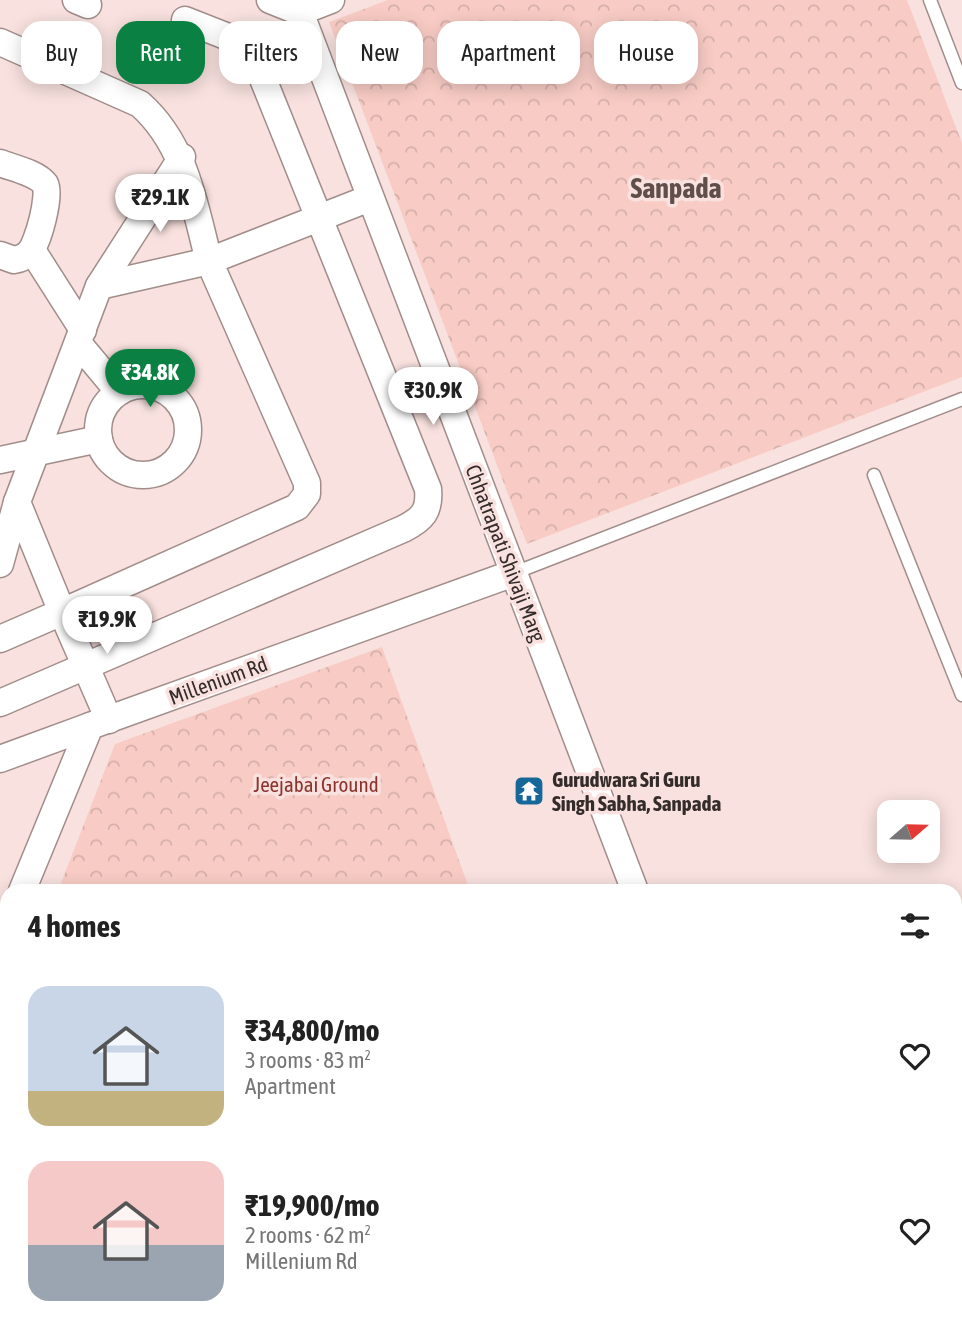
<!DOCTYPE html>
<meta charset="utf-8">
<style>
body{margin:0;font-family:"Asap Condensed",sans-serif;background:#f2f2f2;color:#222;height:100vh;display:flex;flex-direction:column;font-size:26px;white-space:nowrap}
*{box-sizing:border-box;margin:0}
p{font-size:23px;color:#767676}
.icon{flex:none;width:38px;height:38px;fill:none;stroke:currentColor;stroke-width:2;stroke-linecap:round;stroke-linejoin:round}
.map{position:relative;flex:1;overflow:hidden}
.side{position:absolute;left:0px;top:884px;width:962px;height:450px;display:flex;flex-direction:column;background:#fff;border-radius:21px 21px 0 0;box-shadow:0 4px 18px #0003}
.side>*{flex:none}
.hud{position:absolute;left:21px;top:21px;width:920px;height:63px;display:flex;gap:14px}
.needle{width:46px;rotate:70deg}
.controls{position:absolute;left:877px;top:800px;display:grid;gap:14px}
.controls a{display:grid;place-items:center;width:63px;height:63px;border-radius:14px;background:#fff;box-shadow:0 4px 18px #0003;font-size:35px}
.price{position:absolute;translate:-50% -60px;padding:0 16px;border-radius:24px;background:#fff;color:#222;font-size:23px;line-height:46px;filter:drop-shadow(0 2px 4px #0008)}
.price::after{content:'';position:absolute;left:50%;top:42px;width:21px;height:16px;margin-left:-10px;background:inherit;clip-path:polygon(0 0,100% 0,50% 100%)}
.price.selected{background:#0b8043;color:#fff}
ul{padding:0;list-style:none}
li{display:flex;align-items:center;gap:21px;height:175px;padding:0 28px}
li span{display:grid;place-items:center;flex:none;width:196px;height:140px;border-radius:21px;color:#555}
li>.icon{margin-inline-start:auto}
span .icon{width:84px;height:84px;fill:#fffc;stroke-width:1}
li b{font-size:30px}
h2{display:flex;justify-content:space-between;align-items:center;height:84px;padding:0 28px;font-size:30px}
.tag{padding:0 24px;border-radius:21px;background:#fff;box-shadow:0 4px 18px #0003;font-size:24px;line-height:63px}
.tag.selected{background:#0b8043;color:#fff}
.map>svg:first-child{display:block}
.park{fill:url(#park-crowns)}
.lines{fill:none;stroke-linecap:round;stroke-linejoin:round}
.service-casing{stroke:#a18d8a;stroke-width:15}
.minor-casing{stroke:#a18d8a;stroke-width:29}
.secondary-casing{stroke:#a18d8a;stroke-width:39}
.service{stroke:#fff;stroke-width:12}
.minor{stroke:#fff;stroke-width:26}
.secondary{stroke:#fff;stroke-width:37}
.labels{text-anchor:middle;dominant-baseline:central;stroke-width:7;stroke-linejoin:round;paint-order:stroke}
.street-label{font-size:21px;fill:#342c2a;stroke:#f8e1de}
.poi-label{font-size:21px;font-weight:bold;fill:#342c2a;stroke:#f8e1de;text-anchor:start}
.park-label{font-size:21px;fill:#8c332b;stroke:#f8e1de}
.district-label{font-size:28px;font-weight:bold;fill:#604e4b;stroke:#f8e1de}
</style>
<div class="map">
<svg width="962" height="1333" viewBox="0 0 962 1333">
<defs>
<pattern id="park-crowns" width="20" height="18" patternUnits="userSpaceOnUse" patternTransform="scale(1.75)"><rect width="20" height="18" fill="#f8ccc5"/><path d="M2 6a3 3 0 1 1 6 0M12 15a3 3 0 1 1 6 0" fill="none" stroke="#d5afa9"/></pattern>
</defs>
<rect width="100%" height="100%" fill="#f8e1de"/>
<g class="park">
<path d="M388,0H907L962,143V377L527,544L329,22Z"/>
<path d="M382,647L470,891H58L115,744Z"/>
</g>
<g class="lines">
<g class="service-casing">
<g id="service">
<path d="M930,0L962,83"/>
<path d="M874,475L962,695"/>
<path d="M514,573L962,399"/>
</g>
</g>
<g class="minor-casing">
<g id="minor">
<path d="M76,0L88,5"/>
<path d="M270,0L300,12"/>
<path d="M331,0L300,12L635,891"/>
<path d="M0,42L140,104C186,145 194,204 209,261L99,286L17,502L62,612L0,639"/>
<path d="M0,163C13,168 37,173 45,184C51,195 38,244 29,253C25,257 20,259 14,260L0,255"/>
<path d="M32,250L83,330"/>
<path d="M99,286L182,157"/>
<path d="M78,343L119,392"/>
<circle cx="143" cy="430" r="45"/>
<path d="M0,460L99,439"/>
<path d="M0,564L17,502"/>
<path d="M0,703L403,529C423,519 430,511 428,489L255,59L246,44L185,20"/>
<path d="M109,720L62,612L297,507L307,494V483L209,261L370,198"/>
<path d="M0,759L90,726"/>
<path d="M22,891L90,726L514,573"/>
<path d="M0,942L7,926"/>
<path d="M0,1048L7,1066"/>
<path d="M0,1214L7,1231"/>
<path d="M42,1326L43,1333"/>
<path d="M108,1326L111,1333"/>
<path d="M801,1326L803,1333"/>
</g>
</g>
<g class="secondary-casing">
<g id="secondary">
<path d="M956,1074L962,1071"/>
<path d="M956,1117L962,1115"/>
<path d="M283,1333L300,1326"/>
<path d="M393,1333L410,1326"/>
</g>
</g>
<use href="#service" class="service"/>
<use href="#minor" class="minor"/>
<use href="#secondary" class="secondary"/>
</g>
<defs>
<g id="temple-square" transform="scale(1.575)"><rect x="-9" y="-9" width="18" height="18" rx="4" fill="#166899" stroke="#f8e1de"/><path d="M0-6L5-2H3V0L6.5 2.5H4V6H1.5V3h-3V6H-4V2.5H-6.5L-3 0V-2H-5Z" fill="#fff"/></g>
</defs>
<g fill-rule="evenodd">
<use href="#temple-square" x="529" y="791"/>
</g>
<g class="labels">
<g class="street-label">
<text transform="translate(506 553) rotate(69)">Chhatrapati Shivaji Marg</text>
<text transform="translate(218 680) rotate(-20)">Millenium Rd</text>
</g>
<g class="poi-label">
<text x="552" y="779">Gurudwara Sri Guru<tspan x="552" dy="24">Singh Sabha, Sanpada</tspan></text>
</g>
<g class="park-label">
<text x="316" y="784">Jeejabai Ground</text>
</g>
<g class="district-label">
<text x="676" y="188">Sanpada</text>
</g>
</g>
</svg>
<div class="controls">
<a><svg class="needle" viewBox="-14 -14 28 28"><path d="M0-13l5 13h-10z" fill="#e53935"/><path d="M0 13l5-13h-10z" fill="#767676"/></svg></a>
</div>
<b class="price" style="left:160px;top:234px">₹29.1K</b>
<b class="price selected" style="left:150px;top:409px">₹34.8K</b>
<b class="price" style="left:433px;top:427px">₹30.9K</b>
<b class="price" style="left:107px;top:656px">₹19.9K</b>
<div class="hud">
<a class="tag">Buy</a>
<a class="tag selected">Rent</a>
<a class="tag">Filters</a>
<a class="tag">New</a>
<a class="tag">Apartment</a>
<a class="tag">House</a>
</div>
<section class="side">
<h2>4 homes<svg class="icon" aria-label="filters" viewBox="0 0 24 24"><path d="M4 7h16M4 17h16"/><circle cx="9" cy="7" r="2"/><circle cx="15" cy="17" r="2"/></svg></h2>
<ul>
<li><span style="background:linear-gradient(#c9d6e8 75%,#c2b280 0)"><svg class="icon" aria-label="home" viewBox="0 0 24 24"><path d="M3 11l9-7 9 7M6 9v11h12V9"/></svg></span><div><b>₹34,800/mo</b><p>3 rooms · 83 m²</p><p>Apartment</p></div><svg class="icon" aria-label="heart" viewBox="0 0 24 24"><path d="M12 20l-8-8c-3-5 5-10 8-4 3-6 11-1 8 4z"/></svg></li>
<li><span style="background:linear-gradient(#f6c9c9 60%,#9aa5b1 0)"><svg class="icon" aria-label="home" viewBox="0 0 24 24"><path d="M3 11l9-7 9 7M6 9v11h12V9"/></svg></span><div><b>₹19,900/mo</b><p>2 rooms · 62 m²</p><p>Millenium Rd</p></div><svg class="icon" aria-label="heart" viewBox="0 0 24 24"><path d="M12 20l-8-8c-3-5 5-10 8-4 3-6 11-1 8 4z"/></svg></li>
</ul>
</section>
</div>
